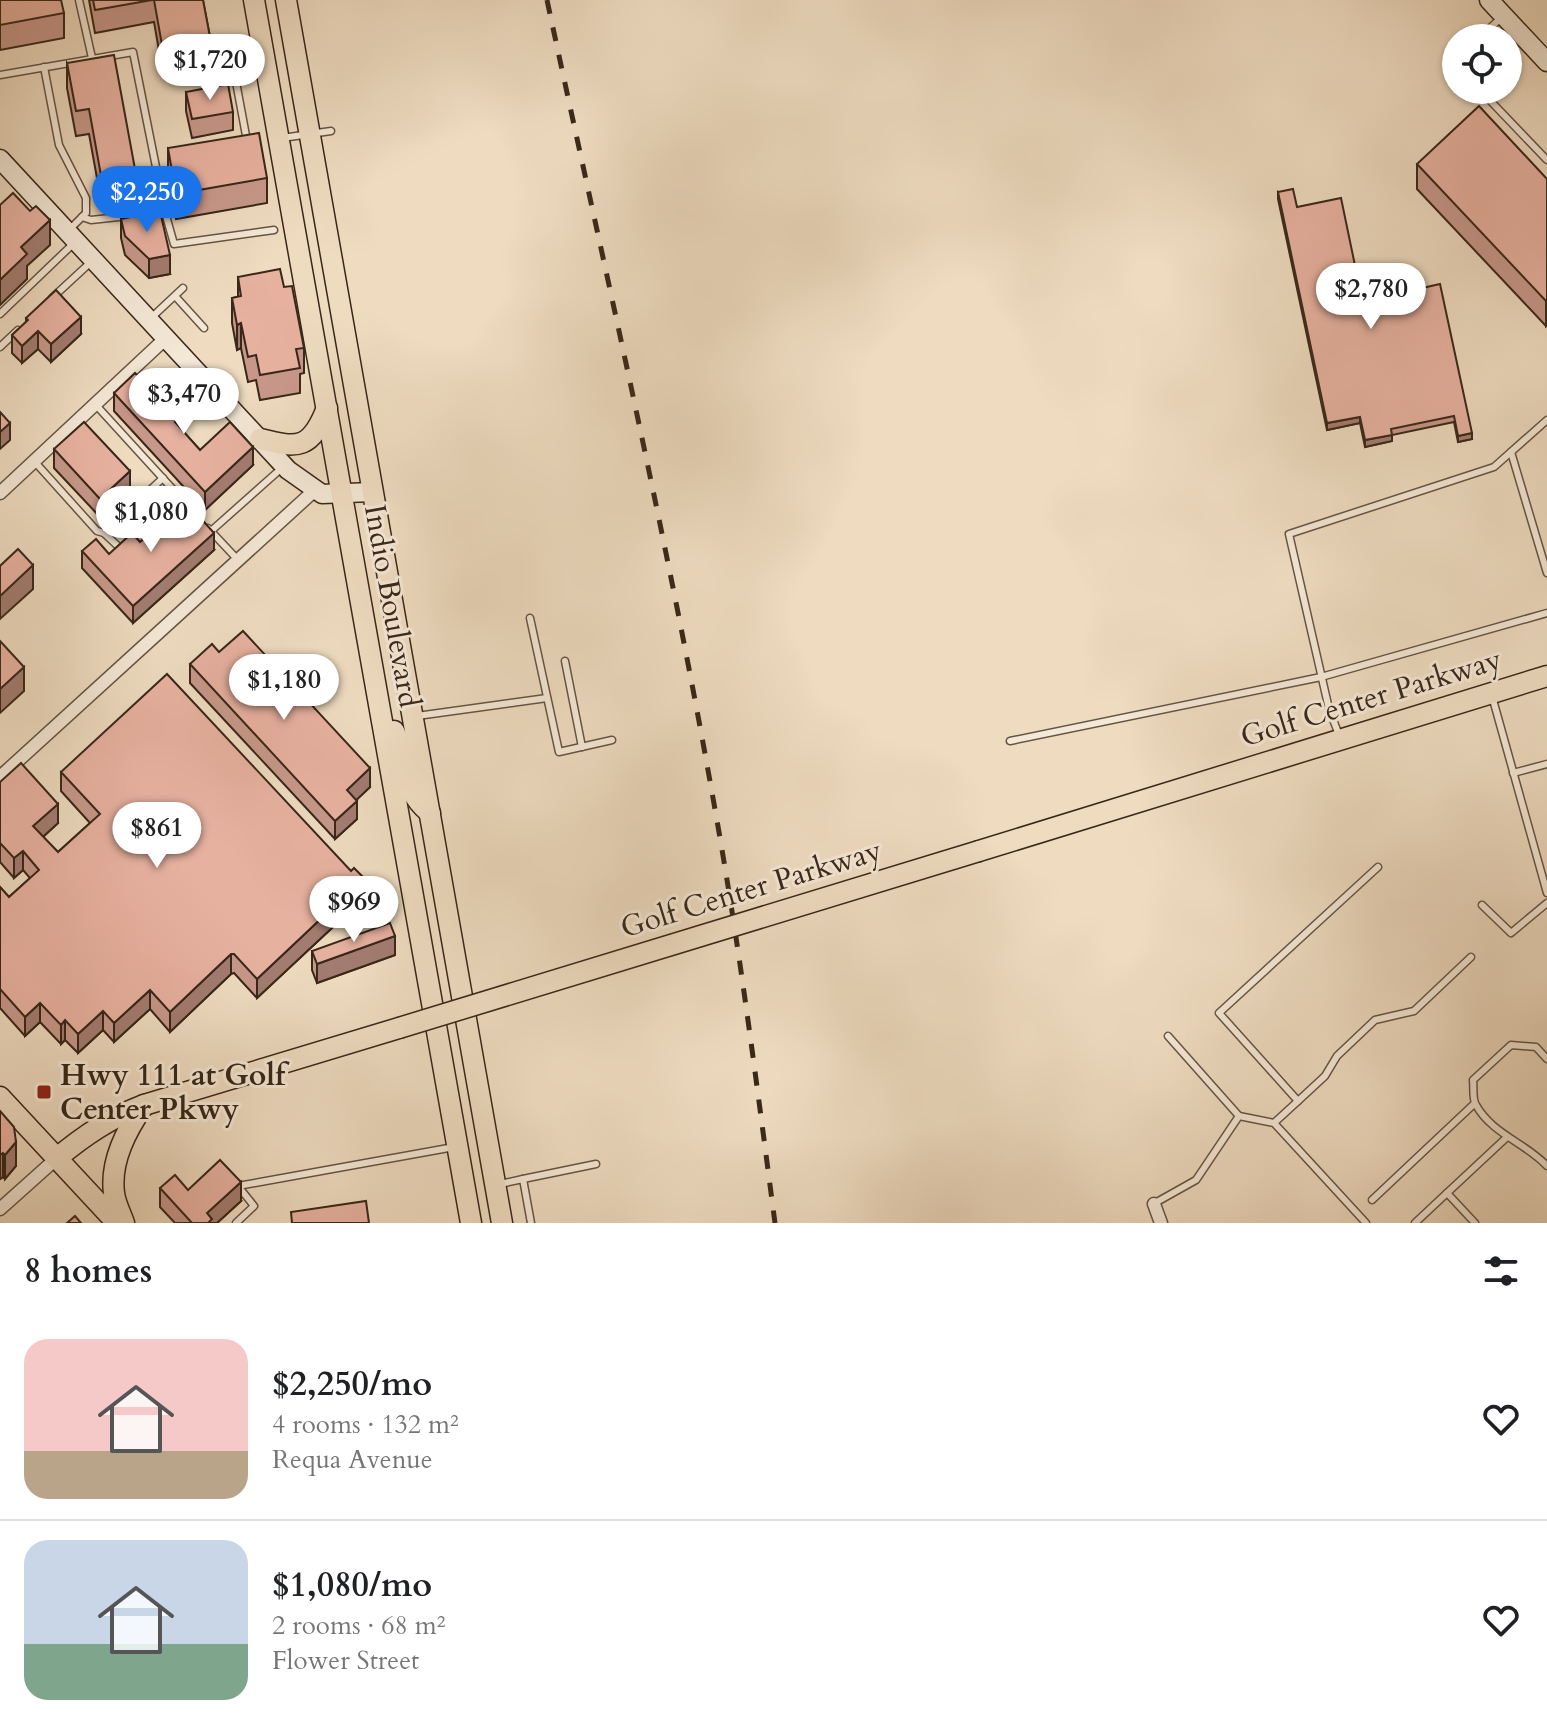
<!DOCTYPE html>
<meta charset="utf-8">
<style>
body{margin:0;font-family:Cardo,serif;background:#f6f6f6;color:#202124;height:100vh;display:flex;flex-direction:column;font-size:30px;white-space:nowrap}
*{box-sizing:border-box;margin:0}
p{font-size:26px;color:#757577}
.icon{flex:none;width:44px;height:44px;fill:none;stroke:currentColor;stroke-width:2;stroke-linecap:round;stroke-linejoin:round}
.map{position:relative;height:1223px;overflow:hidden}
.details{display:flex;flex-direction:column;background:#fff;flex:1}
.details>*{flex:none}
.fabs{position:absolute;left:1442px;top:24px;display:grid;gap:16px}
.fabs a{display:grid;place-items:center;width:80px;height:80px;border-radius:50%;background:#fff;box-shadow:0 2px 6px #0004;font-size:40px}
.price{position:absolute;translate:-50% -68px;padding:0 18px;border-radius:28px;background:#fff;color:#222;font-size:26px;line-height:52px;filter:drop-shadow(0 2px 4px #0008)}
.price::after{content:'';position:absolute;left:50%;top:48px;width:24px;height:18px;margin-left:-12px;background:inherit;clip-path:polygon(0 0,100% 0,50% 100%)}
.price.current{background:#1a73e8;color:#fff}
ul{padding:0;list-style:none}
li{display:flex;align-items:center;gap:24px;height:200px;padding:0 24px}
li+li{border-top:2px solid #e0e0e0}
li span{display:grid;place-items:center;flex:none;width:224px;height:160px;border-radius:24px;color:#555}
li>.icon{margin-inline-start:auto}
span .icon{width:96px;height:96px;fill:#fffc;stroke-width:1}
li b{font-size:34px}
h2{display:flex;justify-content:space-between;align-items:center;height:96px;padding:0 24px;font-size:34px}
.map>svg:first-child{display:block}
.lines{fill:none;stroke-linecap:round;stroke-linejoin:round}
.lane-casing{stroke:#665443;stroke-width:9}
.street-casing{stroke:#665443;stroke-width:15}
.secondary-casing{stroke:#392719;stroke-width:21}
.primary-casing{stroke:#392719;stroke-width:23}
.lane{stroke:#f4e8d6;stroke-width:6}
.street{stroke:#f4e8d6;stroke-width:12}
.secondary{stroke:#f4e8d6;stroke-width:18}
.primary{stroke:#eedbc0;stroke-width:20}
.rail{stroke:#392719;stroke-width:5;stroke-dasharray:14 14;stroke-linecap:butt}
.primary-bridge-casing{stroke:#392719;stroke-width:23;stroke-linecap:butt}
.primary-bridge{stroke:#eedbc0;stroke-width:20}
.wall{fill:#c7988a;stroke:#392719;stroke-width:2}
.shaded-wall{fill:#a27c70;stroke:#392719;stroke-width:2}
.building{fill:#e7b1a0;stroke:#392719;stroke-width:2}
.poi-dot{fill:#8f2418;stroke:#f4e8d6;stroke-width:3}
.labels{text-anchor:middle;dominant-baseline:central;stroke-width:6;stroke-linejoin:round;paint-order:stroke}
.street-label{font-size:30px;fill:#392719;stroke:#f4e8d6}
.poi-label{font-size:30px;font-weight:bold;fill:#392719;stroke:#f4e8d6;text-anchor:start}
</style>
<div class="map">
<svg width="1547" height="1223" viewBox="0 0 1547 1223">
<rect width="100%" height="100%" fill="#eedbc0"/>
<filter id="stains"><feTurbulence type="fractalNoise" baseFrequency=".0025" numOctaves="4"/><feColorMatrix values="0 0 0 0 .2 0 0 0 0 .09 0 0 0 0 .02 0 0 0 .5 -.17"/></filter>
<radialGradient id="worn" r=".72"><stop offset=".6" stop-color="#630" stop-opacity="0"/><stop offset="1" stop-color="#630" stop-opacity=".3"/></radialGradient>
<g class="lines">
<g class="lane-casing">
<g id="lane">
<path d="M79,0L92,58"/>
<path d="M1479,38L1501,18"/>
<path d="M1456,60L1453,62L1456,65"/>
<path d="M44,67L59,145L86,198V213L70,229"/>
<path d="M0,75L133,52L165,212L91,220L82,217"/>
<path d="M236,82L247,141"/>
<path d="M1480,90L1547,160"/>
<path d="M282,138L331,131"/>
<path d="M165,212L174,244L274,230"/>
<path d="M175,296L204,328"/>
<path d="M52,298L91,262"/>
<path d="M0,314L73,244"/>
<path d="M151,318L183,288"/>
<path d="M0,347L18,330"/>
<path d="M95,404L190,508"/>
<path d="M1511,452L1547,573"/>
<path d="M34,461L97,531L104,533L121,549"/>
<path d="M208,528L238,560"/>
<path d="M211,531L283,467"/>
<path d="M104,533L163,478"/>
<path d="M530,618L559,752L612,740"/>
<path d="M565,661L582,747"/>
<path d="M1492,696L1547,893"/>
<path d="M417,716L547,698"/>
<path d="M1339,735L1329,709L1289,534L1494,467L1547,420"/>
<path d="M1010,741L1321,677L1547,613"/>
<path d="M1513,773L1547,764"/>
<path d="M1482,905L1511,933L1547,903"/>
<path d="M1168,1036L1239,1116"/>
<path d="M1547,1059L1536,1047L1511,1045L1473,1080C1474,1087 1472,1099 1476,1105C1492,1134 1526,1143 1547,1166"/>
<path d="M1298,1101L1325,1076L1337,1056L1375,1020L1414,1011L1471,957"/>
<path d="M1274,1123L1298,1101L1219,1013L1378,867"/>
<path d="M523,1179L596,1164"/>
<path d="M500,1184L523,1179L531,1223"/>
<path d="M1447,1193L1506,1138"/>
<path d="M1372,1200L1474,1104"/>
<path d="M1155,1203L1196,1180L1239,1116L1274,1123L1366,1223"/>
<path d="M236,1223L254,1206L238,1186L454,1147"/>
<path d="M1415,1223L1447,1193L1475,1223"/>
</g>
</g>
<g class="street-casing">
<g id="street">
<path d="M0,493L166,338"/>
<path d="M0,777L315,490"/>
<path d="M1154,1204L1161,1223"/>
<path d="M0,1209L57,1158"/>
</g>
</g>
<g class="secondary-casing">
<g id="secondary">
<path d="M1489,0L1547,62"/>
<path d="M0,159L288,470L322,494L372,492"/>
</g>
</g>
<g class="primary-casing">
<g id="primary">
<path d="M254,0L471,1223"/>
<path d="M286,0L502,1223"/>
<path d="M260,439C299,449 311,449 327,408"/>
<path d="M394,731C410,763 399,787 430,813"/>
<path d="M979,851L1547,676"/>
<path d="M0,1097L117,1223"/>
<path d="M57,1158C85,1135 110,1118 144,1105L399,1028"/>
<path d="M124,1223C121,1214 115,1203 114,1193C110,1162 127,1129 144,1105"/>
</g>
</g>
<use href="#lane" class="lane"/>
<use href="#street" class="street"/>
<use href="#secondary" class="secondary"/>
<use href="#primary" class="primary"/>
<path class="rail" d="M547,0C605,271 668,541 716,815C740,950 757,1087 775,1223"/>
<g class="primary-bridge-casing">
<path id="primary-bridge" d="M399,1028L979,851"/>
</g>
<use href="#primary-bridge" class="primary-bridge"/>
</g>
<g class="wall">
<path d="M0,0L64,13V38L0,50Z"/>
<path d="M89,0H203L210,37V60L162,68L154,22L95,33Z"/>
<path d="M67,63L137,180V205L108,210L102,206L89,134L76,136L67,88Z"/>
<path d="M186,92L233,112V130L192,138L186,111Z"/>
<path d="M168,148L267,178V203L176,219L168,173Z"/>
<path d="M1417,164L1547,179V325L1546,326L1417,189Z"/>
<path d="M1278,192L1297,207L1358,280L1409,291L1472,439L1458,442L1454,422L1392,435V441L1365,447L1360,423L1327,430L1278,199Z"/>
<path d="M121,219L170,274L149,278L125,255L121,238Z"/>
<path d="M238,277L284,287L304,348V373L300,374V393L260,400L256,380L248,382L241,348L237,350L232,323V298L238,297Z"/>
<path d="M26,318L81,334L51,362L38,349L22,363L12,353V335L26,322Z"/>
<path d="M114,393L178,426L200,450L253,465L205,510L114,411Z"/>
<path d="M54,449L130,490L100,517L54,468Z"/>
<path d="M140,542L214,550L133,623L82,568V551L109,554Z"/>
<path d="M219,652L370,787L356,800L357,819L335,839L190,683V664Z"/>
<path d="M61,772L364,898L257,998L234,973L231,974L170,1032L150,1009L114,1042L103,1030L78,1053L65,1040L61,1044L40,1022L25,1036L0,1008V887L9,897L30,878L23,870L14,878L0,862V782L58,823L43,837L58,852L90,823L61,791Z"/>
<path d="M312,951L395,955L317,983L312,970Z"/>
<path d="M0,1111L16,1166L5,1179L3,1177L0,1179Z"/>
<path d="M160,1188L188,1190L241,1201L217,1223H175L160,1207Z"/>
</g>
<g class="shaded-wall">
<path d="M50,220V245L27,266V279L0,305V280L21,247Z"/>
<path d="M170,255V274L149,278V259Z"/>
<path d="M1547,300V325L1546,326V301Z"/>
<path d="M81,317V334L51,362V344Z"/>
<path d="M241,323V348L237,350V325Z"/>
<path d="M38,331V349L22,363V346Z"/>
<path d="M1360,417V423L1327,430V423Z"/>
<path d="M10,423V440L0,449V432Z"/>
<path d="M1472,433V439L1458,442V436Z"/>
<path d="M1392,435V441L1365,447V440Z"/>
<path d="M253,447V465L205,510V492Z"/>
<path d="M130,471V490L100,517V499Z"/>
<path d="M214,533V550L133,623V606Z"/>
<path d="M33,565V589L0,619V596Z"/>
<path d="M24,667V691L0,713V689Z"/>
<path d="M370,768V787L347,809V790Z"/>
<path d="M357,801V819L335,839V821Z"/>
<path d="M58,804V823L33,846V826Z"/>
<path d="M23,851V870L14,878V858Z"/>
<path d="M364,878V898L257,998V979Z"/>
<path d="M395,936V955L317,983V964Z"/>
<path d="M231,954V974L170,1032V1012Z"/>
<path d="M150,990V1009L114,1042V1023Z"/>
<path d="M40,1003V1022L25,1036V1017Z"/>
<path d="M103,1011V1030L78,1053V1034Z"/>
<path d="M65,1020V1040L61,1044V1025Z"/>
<path d="M16,1142V1166L5,1179V1155Z"/>
<path d="M3,1153V1177L0,1179V1155Z"/>
<path d="M241,1182V1201L217,1223H207V1213Z"/>
</g>
<g class="building">
<path d="M0,0H61L64,13L0,25Z"/>
<path d="M93,0H152L95,10Z"/>
<path d="M154,0H203L210,37L162,45Z"/>
<path d="M114,55L137,180L108,185L102,181L89,109L76,111L67,63Z"/>
<path d="M228,84L233,112L192,119L186,92Z"/>
<path d="M1479,106L1547,179V300L1546,301L1417,164Z"/>
<path d="M259,133L267,178L176,194L168,148Z"/>
<path d="M1293,189L1297,207L1341,198L1358,280L1405,271L1409,291L1440,284L1472,433L1458,436L1454,416L1391,429L1392,435L1365,440L1360,417L1327,423L1278,192Z"/>
<path d="M13,193L30,211L36,206L50,220L21,247L27,254L0,280V205Z"/>
<path d="M160,211L170,255L149,259L125,236L121,219Z"/>
<path d="M280,269L284,287L292,286L304,348L296,349L300,368L260,375L256,355L248,357L241,323L237,325L232,298L241,296L238,277Z"/>
<path d="M56,290L81,317L51,344L38,331L22,346L12,335L28,320L26,318Z"/>
<path d="M135,373L178,419L175,422L200,450L230,422L253,447L205,492L114,393Z"/>
<path d="M0,412L10,423L0,432Z"/>
<path d="M84,422L130,471L100,499L54,449Z"/>
<path d="M185,501L214,533L133,606L82,551L96,539L109,554L132,533L140,542Z"/>
<path d="M18,549L33,565L0,596V566Z"/>
<path d="M243,631L370,768L347,790L357,801L335,821L190,664L212,644L219,652Z"/>
<path d="M0,641L24,667L0,689Z"/>
<path d="M167,674L351,871L354,868L364,878L257,979L234,954H231L170,1012L150,990L114,1023L103,1011L78,1034L65,1020L61,1025L40,1003L25,1017L0,989V887L9,897L39,870L23,851L14,858L0,843V782L21,763L58,804L33,826L58,852L100,814L61,772Z"/>
<path d="M390,923L395,936L317,964L312,951Z"/>
<path d="M0,1111L14,1127L16,1142L5,1155L3,1153L0,1155Z"/>
<path d="M220,1160L241,1182L207,1213L212,1219L208,1223H192L160,1188L175,1175L188,1190Z"/>
<path d="M366,1201L369,1223H292L291,1212Z"/>
<path d="M75,1216L81,1223H67Z"/>
</g>
<rect class="poi-dot" x="36" y="1084" width="16" height="16" rx="4"/>
<g class="labels">
<g class="street-label">
<text transform="translate(392 606) rotate(80)">Indio Boulevard</text>
<text transform="translate(1371 698) rotate(-17)">Golf Center Parkway</text>
<text transform="translate(751 889) rotate(-17)">Golf Center Parkway</text>
</g>
<g class="poi-label">
<text x="60" y="1075">Hwy 111 at Golf<tspan x="60" dy="34">Center Pkwy</tspan></text>
</g>
</g>
<rect width="100%" height="100%" filter="url(#stains)"/>
<rect width="100%" height="100%" fill="url(#worn)"/>
</svg>
<div class="fabs">
<a><svg class="icon" aria-label="locate" viewBox="0 0 24 24"><circle cx="12" cy="12" r="6"/><path d="M12 2v4M12 18v4M2 12h4M18 12h4"/></svg></a>
</div>
<b class="price" style="left:210px;top:102px">$1,720</b>
<b class="price current" style="left:147px;top:234px">$2,250</b>
<b class="price" style="left:1371px;top:331px">$2,780</b>
<b class="price" style="left:184px;top:436px">$3,470</b>
<b class="price" style="left:151px;top:554px">$1,080</b>
<b class="price" style="left:284px;top:722px">$1,180</b>
<b class="price" style="left:157px;top:870px">$861</b>
<b class="price" style="left:354px;top:944px">$969</b>
</div>
<section class="details">
<h2>8 homes<svg class="icon" aria-label="filters" viewBox="0 0 24 24"><path d="M4 7h16M4 17h16"/><circle cx="9" cy="7" r="2"/><circle cx="15" cy="17" r="2"/></svg></h2>
<ul>
<li><span style="background:linear-gradient(#f6c9c9 70%,#b9a48a 0)"><svg class="icon" aria-label="home" viewBox="0 0 24 24"><path d="M3 11l9-7 9 7M6 9v11h12V9"/></svg></span><div><b>$2,250/mo</b><p>4 rooms · 132 m²</p><p>Requa Avenue</p></div><svg class="icon" aria-label="heart" viewBox="0 0 24 24"><path d="M12 20l-8-8c-3-5 5-10 8-4 3-6 11-1 8 4z"/></svg></li>
<li><span style="background:linear-gradient(#c9d6e8 65%,#7fa58c 0)"><svg class="icon" aria-label="home" viewBox="0 0 24 24"><path d="M3 11l9-7 9 7M6 9v11h12V9"/></svg></span><div><b>$1,080/mo</b><p>2 rooms · 68 m²</p><p>Flower Street</p></div><svg class="icon" aria-label="heart" viewBox="0 0 24 24"><path d="M12 20l-8-8c-3-5 5-10 8-4 3-6 11-1 8 4z"/></svg></li>
</ul>
</section>
